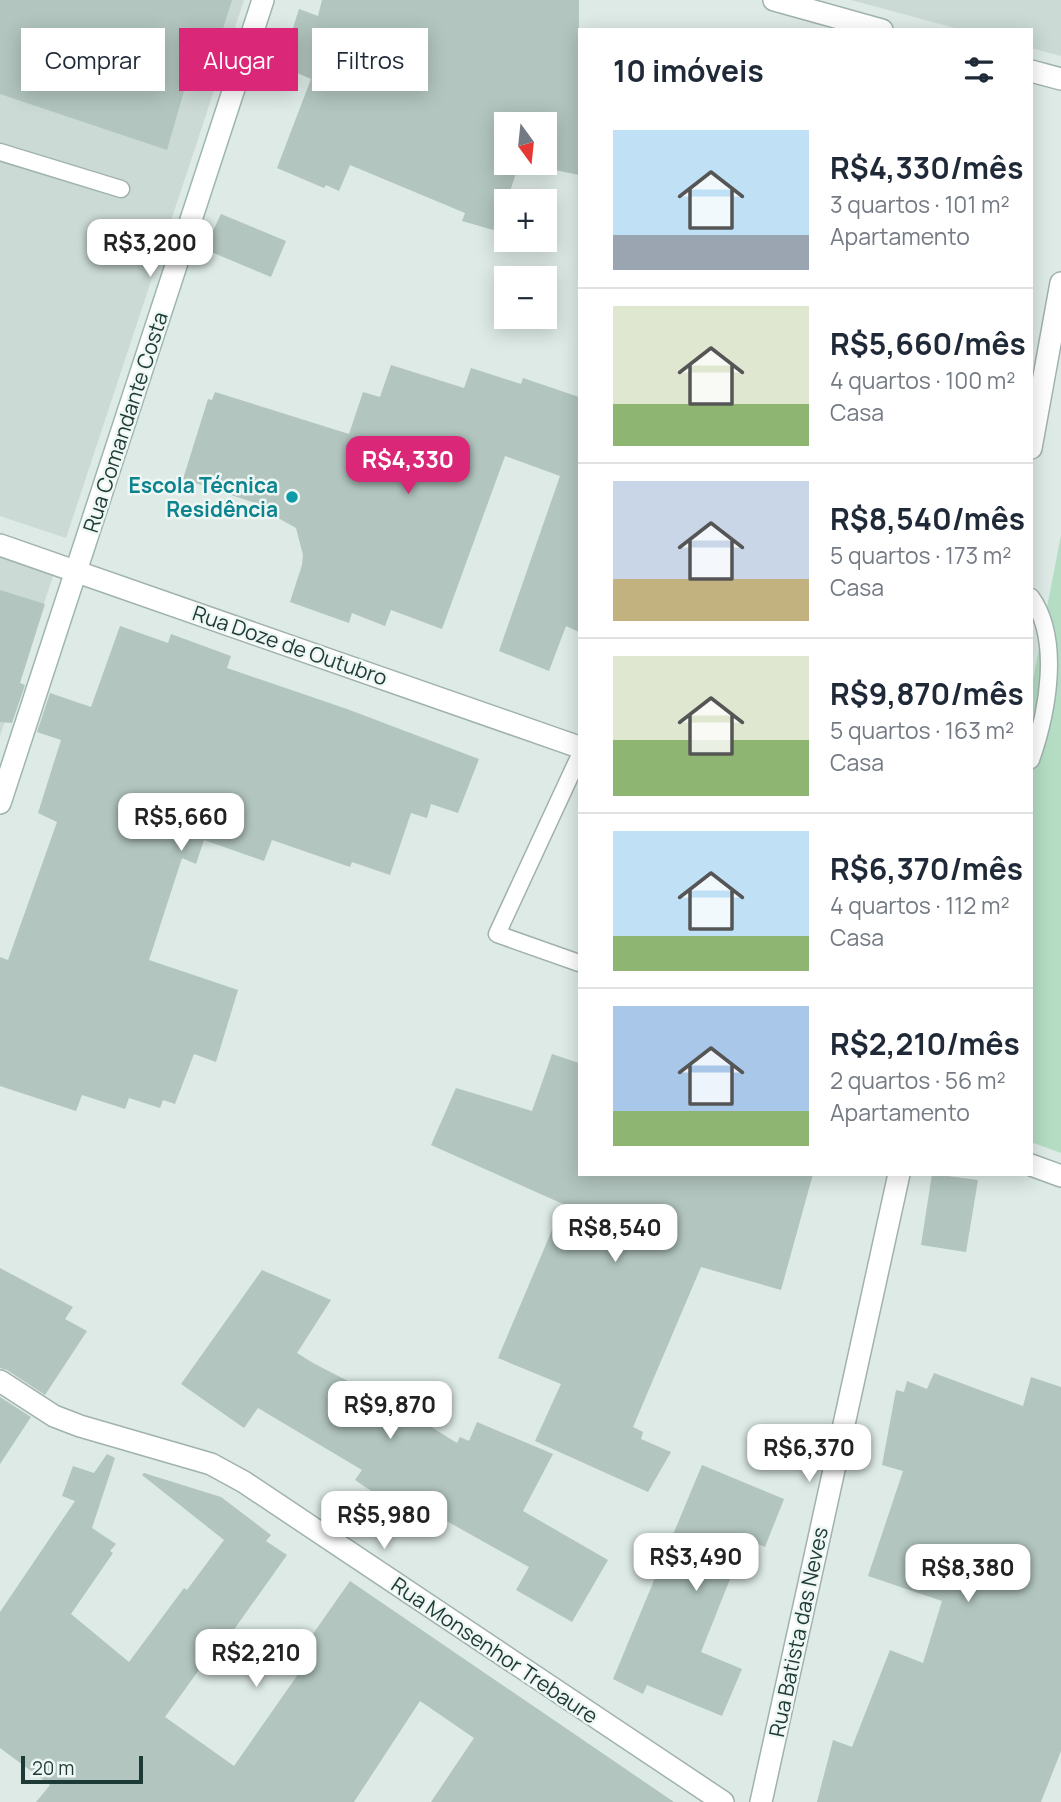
<!DOCTYPE html>
<html lang="pt">
<meta charset="utf-8">
<style>
body{margin:0;font-family:Manrope,sans-serif;background:#f2f2f3;color:#1f2937;height:100vh;display:flex;flex-direction:column;font-size:26px;white-space:nowrap}
*{box-sizing:border-box;margin:0}
p{font-size:23px;color:#747a83}
.icon{flex:none;width:38px;height:38px;fill:none;stroke:currentColor;stroke-width:2;stroke-linecap:round;stroke-linejoin:round}
.map{position:relative;flex:1;overflow:hidden}
.details{position:absolute;left:578px;top:28px;width:455px;height:1148px;display:flex;flex-direction:column;background:#fff;border-radius:0px;box-shadow:0 4px 18px #0003}
.details>*{flex:none}
.hud{position:absolute;left:21px;top:28px;width:452px;height:63px;display:flex;gap:14px}
.needle{width:46px;rotate:165deg}
.fabs{position:absolute;left:494px;top:112px;display:grid;gap:14px}
.fabs a{display:grid;place-items:center;width:63px;height:63px;border-radius:0px;background:#fff;box-shadow:0 4px 18px #0003;font-size:35px}
.scale{position:absolute;left:21px;bottom:18px;width:122px;box-sizing:border-box;padding-left:7px;border:4px solid #1e3a36;border-top:0;font-size:19px;line-height:24px;white-space:nowrap;color:#1e3a36;-webkit-text-stroke:5px #eef7f3;paint-order:stroke}
.price{position:absolute;translate:-50% -60px;padding:0 16px;border-radius:14px;background:#fff;color:#222;font-size:23px;line-height:46px;filter:drop-shadow(0 2px 4px #0008)}
.price::after{content:'';position:absolute;left:50%;top:42px;width:21px;height:16px;margin-left:-10px;background:inherit;clip-path:polygon(0 0,100% 0,50% 100%)}
.price.on{background:#db2777;color:#fff}
ul{padding:0;list-style:none}
li{display:flex;align-items:center;gap:21px;height:175px;padding:0 35px}
li+li{border-top:2px solid #e0e1e3}
li span{display:grid;place-items:center;flex:none;width:196px;height:140px;border-radius:0px;color:#555}
li>.icon{margin-inline-start:auto}
span .icon{width:84px;height:84px;fill:#fffc;stroke-width:1}
li b{font-size:30px}
h2{display:flex;justify-content:space-between;align-items:center;height:84px;padding:0 35px;font-size:30px}
.chip{padding:0 24px;border-radius:0px;background:#fff;box-shadow:0 4px 18px #0003;font-size:24px;line-height:63px}
.chip.on{background:#db2777;color:#fff}
.map>svg:first-child{display:block}
.built{fill:#cbdad5}
.green{fill:#b4ddc3}
.building{fill:#b2c5bf;fill-rule:evenodd}
.lines{fill:none;stroke-linecap:round;stroke-linejoin:round}
.lane-casing{stroke:#a0b2ae;stroke-width:19}
.street-casing{stroke:#a0b2ae;stroke-width:24}
.secondary-casing{stroke:#9cb7af;stroke-width:24}
.lane{stroke:#fff;stroke-width:16}
.street{stroke:#fff;stroke-width:21}
.secondary{stroke:#fff;stroke-width:21}
.culture-dot{fill:#0f9aa8;stroke:#eef7f3;stroke-width:2.5}
.labels{text-anchor:middle;dominant-baseline:central;stroke-width:5;stroke-linejoin:round;paint-order:stroke}
.street-label{font-size:21px;fill:#1e3a36;stroke:#eef7f3}
.culture-label{font-size:21px;font-weight:bold;fill:#0d838f;stroke:#eef7f3;text-anchor:end}
</style>
<div class="map">
<svg width="1061" height="1802" viewBox="0 0 1061 1802">
<rect width="100%" height="100%" fill="#ddeae6"/>
<g class="built">
<path d="M0,0H244L66,538L0,516Z"/>
<path d="M851,0H1061V56L1031,48V30H962Z"/>
<path d="M0,555L54,573L0,736Z"/>
</g>
<path class="green" d="M1061,535V1153L1031,1142V690Z"/>
<g class="building">
<path d="M0,0H232L221,35L202,29L167,150L0,94Z"/>
<path d="M322,0H579V175L531,165L530,172L517,170L497,231L462,221L465,213L350,165L339,191L326,185L324,188L277,168L311,79L281,66L299,9L318,16ZM506,124H544V163H506Z"/>
<path d="M221,214L286,241L271,277L204,249Z"/>
<path d="M391,365L464,388L471,368L521,384L523,378L579,397V632L566,626L549,671L499,651L560,476L505,456L442,629L391,610L385,626L352,613L349,623L290,602L302,565L303,555L296,528L280,519L256,511L258,504L183,479L208,399L212,400L215,392L349,434L363,392L380,397Z"/>
<path d="M0,590L45,604L20,683L25,685L12,723L0,722Z"/>
<path d="M120,626L168,643L171,634L231,656L227,668L347,709L479,759L458,813L431,804L427,818L411,813L390,875L352,862L350,867L272,840L264,861L204,840L196,864L182,858L149,960L238,990L216,1062L194,1054L175,1104L163,1100L160,1108L129,1098L125,1109L82,1095L76,1111L0,1086V957L8,960L57,822L38,813L61,740L37,732L50,693L91,707Z"/>
<path d="M552,1054L579,1063V1174H813L781,1290L701,1267L633,1427L643,1432L641,1439L671,1452L648,1492L535,1441L561,1384L498,1358L563,1204L431,1145L456,1088L532,1111Z"/>
<path d="M932,1174L978,1180L966,1252L921,1245Z"/>
<path d="M0,1268L73,1307L65,1319L87,1331L45,1395L7,1370L0,1368Z"/>
<path d="M262,1270L331,1300L297,1353L313,1363L402,1409L457,1443L460,1437L469,1441L477,1422L553,1454L523,1511L608,1560L572,1622L516,1590L529,1567L443,1519L438,1528L408,1510L405,1514L355,1480L362,1470L258,1408L244,1428L181,1384Z"/>
<path d="M934,1373L1023,1406L1031,1377L1061,1387V1751L1041,1802H817L833,1740L852,1747L890,1650L923,1663L942,1601L868,1576L903,1471L882,1465L896,1390L904,1392L907,1381L927,1389Z"/>
<path d="M0,1397L31,1417L0,1464Z"/>
<path d="M107,1454L115,1458L92,1528L116,1544L110,1551L113,1553L71,1614L129,1662L184,1588L187,1590L224,1540L142,1475L144,1473L221,1497L271,1535L266,1541L287,1555L228,1638L225,1635L210,1657L209,1656L165,1717L234,1766L301,1670L292,1664L350,1581L674,1802H431L474,1738L420,1701L354,1802H36L50,1785L0,1748V1612L75,1501L62,1496L73,1466L94,1473Z"/>
<path d="M702,1465L784,1499L765,1547L746,1539L701,1652L742,1669L722,1716L647,1685L643,1694L613,1679Z"/>
</g>
<g class="lines">
<g class="lane-casing">
<g id="lane">
<path d="M0,152L121,189"/>
<path d="M1031,597C1061,639 1048,711 1031,760"/>
<path d="M579,757L497,934L579,963"/>
</g>
</g>
<g class="street-casing">
<g id="street">
<path d="M774,0L882,30"/>
<path d="M1031,71L1061,79"/>
<path d="M1031,448L1061,283"/>
<path d="M0,545L579,747"/>
<path d="M1031,1165L1061,1176"/>
<path d="M0,1381L54,1416L80,1426L211,1464L244,1482L723,1802"/>
<path d="M761,1802L899,1174"/>
</g>
</g>
<g class="secondary-casing">
<path id="secondary" d="M0,803L263,0"/>
</g>
<use href="#lane" class="lane"/>
<use href="#street" class="street"/>
<use href="#secondary" class="secondary"/>
</g>
<circle class="culture-dot" cx="292" cy="497" r="7"/>
<g class="labels">
<g class="street-label">
<text transform="translate(125 422) rotate(-72)">Rua Comandante Costa</text>
<text transform="translate(290 645) rotate(19)">Rua Doze de Outubro</text>
<text transform="translate(798 1632) rotate(-78)">Rua Batista das Neves</text>
<text transform="translate(495 1650) rotate(34)">Rua Monsenhor Trebaure</text>
</g>
<g class="culture-label">
<text x="278" y="485">Escola Técnica<tspan x="278" dy="24">Residência</tspan></text>
</g>
</g>
</svg>
<div class="fabs">
<a><svg class="needle" viewBox="-14 -14 28 28"><path d="M0-13l5 13h-10z" fill="#e53935"/><path d="M0 13l5-13h-10z" fill="#747a83"/></svg></a>
<a>+</a>
<a>−</a>
</div>
<div class="scale">20 m</div>
<b class="price" style="left:150px;top:279px">R$3,200</b>
<b class="price on" style="left:408px;top:496px">R$4,330</b>
<b class="price" style="left:181px;top:853px">R$5,660</b>
<b class="price" style="left:615px;top:1264px">R$8,540</b>
<b class="price" style="left:390px;top:1441px">R$9,870</b>
<b class="price" style="left:809px;top:1484px">R$6,370</b>
<b class="price" style="left:384px;top:1551px">R$5,980</b>
<b class="price" style="left:696px;top:1593px">R$3,490</b>
<b class="price" style="left:968px;top:1604px">R$8,380</b>
<b class="price" style="left:256px;top:1689px">R$2,210</b>
<div class="hud">
<a class="chip">Comprar</a>
<a class="chip on">Alugar</a>
<a class="chip">Filtros</a>
</div>
<section class="details">
<h2>10 imóveis<svg class="icon" aria-label="filters" viewBox="0 0 24 24"><path d="M4 7h16M4 17h16"/><circle cx="9" cy="7" r="2"/><circle cx="15" cy="17" r="2"/></svg></h2>
<ul>
<li><span style="background:linear-gradient(#bfe0f5 75%,#9aa5b1 0)"><svg class="icon" aria-label="home" viewBox="0 0 24 24"><path d="M3 11l9-7 9 7M6 9v11h12V9"/></svg></span><div><b>R$4,330/mês</b><p>3 quartos · 101 m²</p><p>Apartamento</p></div></li>
<li><span style="background:linear-gradient(#dfe7d0 70%,#8fb573 0)"><svg class="icon" aria-label="home" viewBox="0 0 24 24"><path d="M3 11l9-7 9 7M6 9v11h12V9"/></svg></span><div><b>R$5,660/mês</b><p>4 quartos · 100 m²</p><p>Casa</p></div></li>
<li><span style="background:linear-gradient(#c9d6e8 70%,#c2b280 0)"><svg class="icon" aria-label="home" viewBox="0 0 24 24"><path d="M3 11l9-7 9 7M6 9v11h12V9"/></svg></span><div><b>R$8,540/mês</b><p>5 quartos · 173 m²</p><p>Casa</p></div></li>
<li><span style="background:linear-gradient(#dfe7d0 60%,#8fb573 0)"><svg class="icon" aria-label="home" viewBox="0 0 24 24"><path d="M3 11l9-7 9 7M6 9v11h12V9"/></svg></span><div><b>R$9,870/mês</b><p>5 quartos · 163 m²</p><p>Casa</p></div></li>
<li><span style="background:linear-gradient(#bfe0f5 75%,#8fb573 0)"><svg class="icon" aria-label="home" viewBox="0 0 24 24"><path d="M3 11l9-7 9 7M6 9v11h12V9"/></svg></span><div><b>R$6,370/mês</b><p>4 quartos · 112 m²</p><p>Casa</p></div></li>
<li><span style="background:linear-gradient(#a9c7e8 75%,#8fb573 0)"><svg class="icon" aria-label="home" viewBox="0 0 24 24"><path d="M3 11l9-7 9 7M6 9v11h12V9"/></svg></span><div><b>R$2,210/mês</b><p>2 quartos · 56 m²</p><p>Apartamento</p></div></li>
</ul>
</section>
</div>
